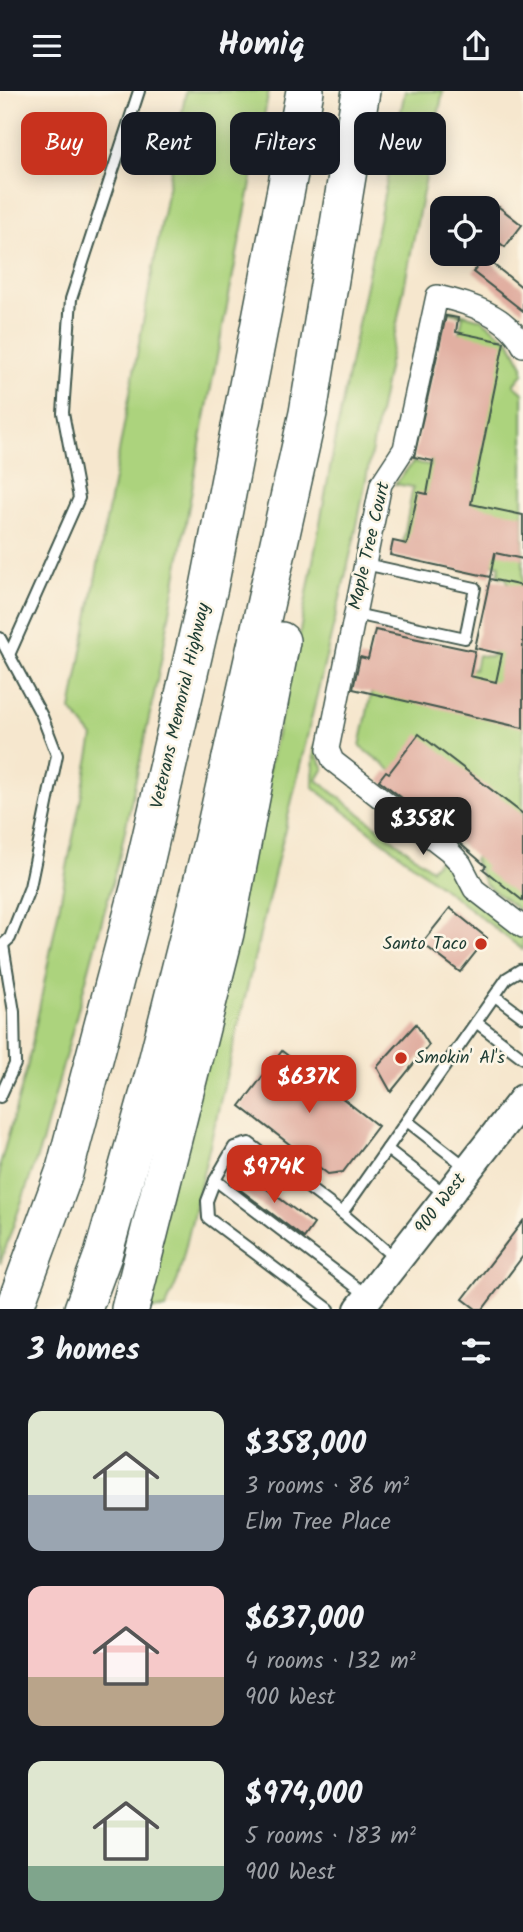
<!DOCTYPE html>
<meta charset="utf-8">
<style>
body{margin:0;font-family:Kalam,sans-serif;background:#20242c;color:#f1f3f6;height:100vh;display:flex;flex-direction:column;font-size:26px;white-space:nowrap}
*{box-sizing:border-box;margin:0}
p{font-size:23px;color:#9ea1a6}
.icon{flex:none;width:38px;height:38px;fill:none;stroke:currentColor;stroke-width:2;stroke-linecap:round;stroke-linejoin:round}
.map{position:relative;height:1218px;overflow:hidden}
.drawer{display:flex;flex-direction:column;background:#171b24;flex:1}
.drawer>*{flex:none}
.hud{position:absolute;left:21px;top:21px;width:481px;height:63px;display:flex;gap:14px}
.fabs{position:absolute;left:430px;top:105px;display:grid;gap:14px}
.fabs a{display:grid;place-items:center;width:70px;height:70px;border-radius:14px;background:#171b24;box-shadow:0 4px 18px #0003;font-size:35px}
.price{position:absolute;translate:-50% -60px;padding:0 16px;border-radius:14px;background:#c8321e;color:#fff;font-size:23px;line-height:46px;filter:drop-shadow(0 2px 4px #0008)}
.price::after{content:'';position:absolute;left:50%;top:42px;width:21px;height:16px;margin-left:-10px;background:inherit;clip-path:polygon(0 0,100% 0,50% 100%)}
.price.selected{background:#222;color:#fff}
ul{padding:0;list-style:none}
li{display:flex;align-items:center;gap:21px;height:175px;padding:0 28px}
li span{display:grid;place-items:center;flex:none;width:196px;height:140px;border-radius:14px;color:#555}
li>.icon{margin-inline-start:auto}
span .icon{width:84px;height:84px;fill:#fffc;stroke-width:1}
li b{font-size:30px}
h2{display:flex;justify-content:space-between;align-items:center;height:84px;padding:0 28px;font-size:30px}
.tag{padding:0 24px;border-radius:14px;background:#171b24;box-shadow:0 4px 18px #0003;font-size:24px;line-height:63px}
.tag.selected{background:#c8321e;color:#fff}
header{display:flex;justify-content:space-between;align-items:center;height:91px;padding:0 28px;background:#171b24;font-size:32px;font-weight:800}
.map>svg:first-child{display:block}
.green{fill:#acd37d;stroke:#668858;stroke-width:2}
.building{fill:#e1afa1}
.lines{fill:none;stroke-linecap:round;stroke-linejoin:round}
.service-casing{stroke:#3f564b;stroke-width:14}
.minor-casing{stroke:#3f564b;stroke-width:24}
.secondary-casing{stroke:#3f564b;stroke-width:32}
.motorway-casing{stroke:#3f564b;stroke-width:40}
.service{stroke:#fff;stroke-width:10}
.minor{stroke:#fff;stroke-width:21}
.secondary{stroke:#fff;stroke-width:28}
.motorway{stroke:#fff;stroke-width:37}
.poi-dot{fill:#c8321e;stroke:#fcf5e5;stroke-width:2.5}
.labels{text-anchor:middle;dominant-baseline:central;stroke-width:5;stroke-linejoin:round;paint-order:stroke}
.street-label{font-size:18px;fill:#1f3d34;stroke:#fcf5e5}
.poi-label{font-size:18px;fill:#1f3d34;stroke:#fcf5e5;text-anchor:end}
</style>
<header><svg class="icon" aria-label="menu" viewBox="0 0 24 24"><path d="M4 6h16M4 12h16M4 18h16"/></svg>Homiq<svg class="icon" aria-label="share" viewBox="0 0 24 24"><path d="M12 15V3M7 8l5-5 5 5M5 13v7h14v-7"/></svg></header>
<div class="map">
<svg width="523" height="1218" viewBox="0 0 523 1218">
<rect width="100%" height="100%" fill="#fcf5e5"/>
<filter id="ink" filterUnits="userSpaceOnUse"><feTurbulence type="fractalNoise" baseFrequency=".0143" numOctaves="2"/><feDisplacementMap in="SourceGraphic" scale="14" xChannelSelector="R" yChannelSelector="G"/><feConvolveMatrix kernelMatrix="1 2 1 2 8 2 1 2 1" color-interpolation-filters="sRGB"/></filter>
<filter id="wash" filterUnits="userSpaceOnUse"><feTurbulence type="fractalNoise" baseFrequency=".00686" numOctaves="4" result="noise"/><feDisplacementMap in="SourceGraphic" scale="28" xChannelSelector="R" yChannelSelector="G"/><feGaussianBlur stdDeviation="1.57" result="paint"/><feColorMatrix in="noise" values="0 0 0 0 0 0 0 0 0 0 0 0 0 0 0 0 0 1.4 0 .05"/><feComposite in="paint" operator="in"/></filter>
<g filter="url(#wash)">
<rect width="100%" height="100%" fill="#f6e7ce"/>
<g class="green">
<path d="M186,0H269L203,337L161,571L120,763L42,1052L0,1173V1074L28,973L93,646L71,619Z"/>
<path d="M405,0H443L355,444L178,1188L165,1218H141L296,562L341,318Z"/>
<path d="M446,218L481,228L510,250L523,275V283L514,294L523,302V822L486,794L474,769L486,753L360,655L380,561L475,578L478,564L492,566L508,491L506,487L498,485L500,474L403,452L413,396L395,393L413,371L430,374L463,225L445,220Z"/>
<path d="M318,655V667L324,677L317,689L431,778L440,768H445L466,805L523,846V859L313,696L314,656Z"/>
</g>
<g id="blocks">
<g class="building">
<path d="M499,116L522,134L505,156L488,143V130Z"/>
<path d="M485,167L523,197V220L473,181Z"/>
<path d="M446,225L458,227L456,241L504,251L471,413L523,424V468L495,462L490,486L390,464L393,450L407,453L418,401L427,403L433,370L414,366Z"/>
<path d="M490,488L523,495V637L353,598L360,566L368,568L375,539L475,560L470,585L496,591L502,563L475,557Z"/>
<path d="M419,643L523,723V810L483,778L486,775L457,750L379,689L386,680L389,682Z"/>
<path d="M450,817L487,847L460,881L422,852Z"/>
<path d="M416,933L429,954L391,1001L377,976Z"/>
<path d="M282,960L378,1035L343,1081L328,1083L240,1015Z"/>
<path d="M244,1081L314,1133L304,1147L234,1094Z"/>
<path d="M523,1130V1165L483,1218H476L463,1208Z"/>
</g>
</g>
</g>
<g filter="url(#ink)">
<use href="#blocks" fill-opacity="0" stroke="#3f564b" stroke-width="2"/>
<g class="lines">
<g class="service-casing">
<g id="service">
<path d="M355,523L465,547L475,497L365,473"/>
<path d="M0,547L42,625L57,664L30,796L10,847L0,856"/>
<path d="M9,564L79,407L63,322L71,208L139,0"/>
<path d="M495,905L523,926"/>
<path d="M476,931L523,967"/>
<path d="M0,1006L15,973L14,921L3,854"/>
<path d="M407,1030L466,1076"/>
<path d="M387,1058L445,1103"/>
<path d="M215,1089L207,1110L208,1127L329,1218"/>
<path d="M342,1122L249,1052L234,1056L215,1089L368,1205"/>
<path d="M397,1169L342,1122L507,887L520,879L523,882"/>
</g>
</g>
<g class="minor-casing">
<path id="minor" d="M523,255C508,224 468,212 437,205L404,358L381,393L328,658L333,670L449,760L461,773L474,798L523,836"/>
</g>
<g class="secondary-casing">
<path id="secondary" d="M359,1218L523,1008"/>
</g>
<g class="motorway-casing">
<g id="motorway">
<path d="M14,1218L64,1082L139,798L209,496L305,0"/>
<path d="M83,1218L103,1164L153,987L212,752L308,322L361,0"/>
<path d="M130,1218L225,842L281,550"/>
</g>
</g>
<use href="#service" class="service"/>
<use href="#minor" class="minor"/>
<use href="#secondary" class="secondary"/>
<use href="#motorway" class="motorway"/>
</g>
</g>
<g class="poi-dot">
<circle cx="481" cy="853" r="7"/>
<circle cx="401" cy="967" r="7"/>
</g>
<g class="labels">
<g class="street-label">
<text transform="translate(370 455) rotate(-77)">Maple Tree Court</text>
<text transform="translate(181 615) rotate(-77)">Veterans Memorial Highway</text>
<text transform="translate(441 1113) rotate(-52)">900 West</text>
</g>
<g class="poi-label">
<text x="467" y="853">Santo Taco</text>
<text x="415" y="967" text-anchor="start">Smokin' Al's</text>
</g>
</g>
</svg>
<div class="fabs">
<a><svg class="icon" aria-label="locate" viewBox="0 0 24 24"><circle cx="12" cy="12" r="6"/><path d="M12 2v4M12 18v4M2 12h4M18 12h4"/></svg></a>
</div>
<b class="price selected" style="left:423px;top:766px">$358K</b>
<b class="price" style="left:309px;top:1024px">$637K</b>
<b class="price" style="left:274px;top:1114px">$974K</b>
<div class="hud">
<a class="tag selected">Buy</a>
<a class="tag">Rent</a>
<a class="tag">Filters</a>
<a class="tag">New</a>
</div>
</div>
<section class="drawer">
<h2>3 homes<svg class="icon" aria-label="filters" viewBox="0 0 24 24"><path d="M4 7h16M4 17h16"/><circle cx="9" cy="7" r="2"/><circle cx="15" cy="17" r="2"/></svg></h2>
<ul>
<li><span style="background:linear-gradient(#dfe7d0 60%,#9aa5b1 0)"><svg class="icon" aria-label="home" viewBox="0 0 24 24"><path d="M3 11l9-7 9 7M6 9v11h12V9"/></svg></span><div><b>$358,000</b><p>3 rooms · 86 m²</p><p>Elm Tree Place</p></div></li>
<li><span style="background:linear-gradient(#f6c9c9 65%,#b9a48a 0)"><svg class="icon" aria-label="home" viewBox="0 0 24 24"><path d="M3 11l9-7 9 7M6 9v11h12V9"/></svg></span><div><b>$637,000</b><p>4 rooms · 132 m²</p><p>900 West</p></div></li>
<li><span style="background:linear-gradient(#dfe7d0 75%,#7fa58c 0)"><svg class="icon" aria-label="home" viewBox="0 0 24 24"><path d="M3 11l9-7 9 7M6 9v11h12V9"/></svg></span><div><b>$974,000</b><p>5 rooms · 183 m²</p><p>900 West</p></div></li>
</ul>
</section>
